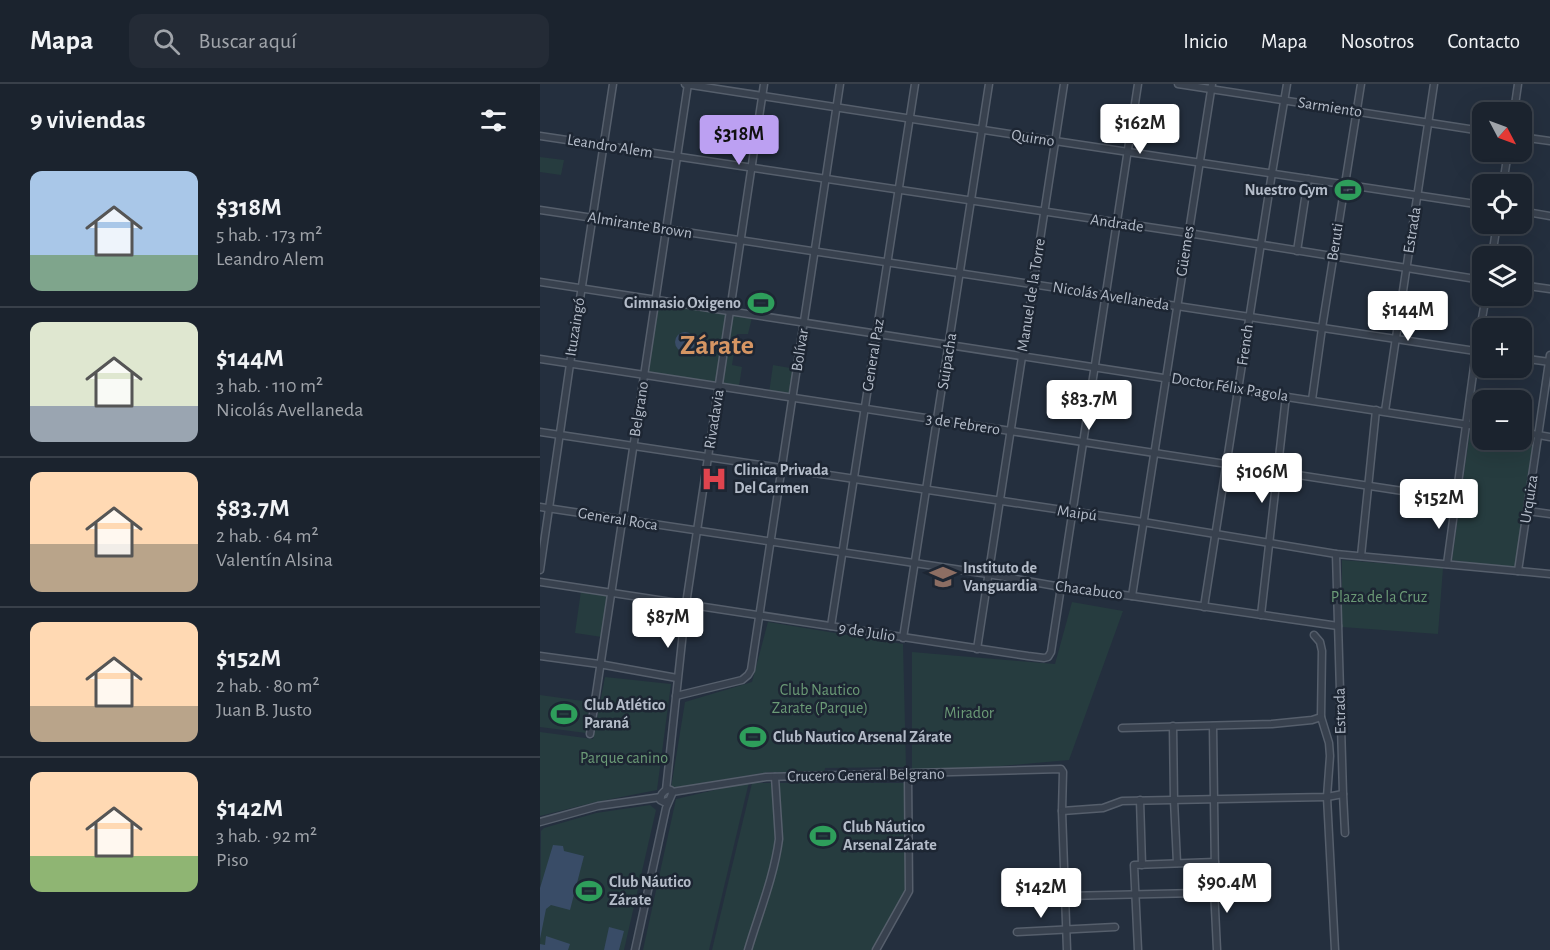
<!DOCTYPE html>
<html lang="es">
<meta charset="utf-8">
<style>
body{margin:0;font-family:"Alegreya Sans",sans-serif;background:#242b36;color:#f1f3f6;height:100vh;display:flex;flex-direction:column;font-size:22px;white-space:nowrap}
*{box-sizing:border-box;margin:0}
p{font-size:20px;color:#a0a4aa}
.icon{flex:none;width:33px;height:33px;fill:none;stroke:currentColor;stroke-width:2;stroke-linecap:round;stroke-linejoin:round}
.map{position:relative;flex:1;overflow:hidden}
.details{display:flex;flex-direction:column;background:#1b232e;width:540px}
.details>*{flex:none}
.needle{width:39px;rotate:131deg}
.controls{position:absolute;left:932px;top:18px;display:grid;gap:12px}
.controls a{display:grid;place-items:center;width:60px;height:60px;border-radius:12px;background:#1b232e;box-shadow:0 6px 24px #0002,0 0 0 2px #39404a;font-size:30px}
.price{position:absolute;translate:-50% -51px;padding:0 14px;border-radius:6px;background:#fff;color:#222;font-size:20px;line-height:39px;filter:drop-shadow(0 2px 3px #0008)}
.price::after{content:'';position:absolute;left:50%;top:36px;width:18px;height:14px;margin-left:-9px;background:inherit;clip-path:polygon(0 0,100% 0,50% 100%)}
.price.active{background:#bca0f2;color:#111}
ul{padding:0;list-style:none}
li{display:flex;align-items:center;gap:18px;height:150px;padding:0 30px}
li+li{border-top:2px solid #39404a}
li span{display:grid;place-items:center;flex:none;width:168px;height:120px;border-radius:12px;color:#555}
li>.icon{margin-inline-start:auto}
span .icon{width:72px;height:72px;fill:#fffc;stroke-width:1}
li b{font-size:26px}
h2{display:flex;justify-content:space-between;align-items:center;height:72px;padding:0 30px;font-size:26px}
header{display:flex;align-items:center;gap:36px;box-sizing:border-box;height:84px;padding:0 30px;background:#1b232e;border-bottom:2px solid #39404a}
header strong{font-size:28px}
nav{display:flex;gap:33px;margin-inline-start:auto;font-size:21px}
.search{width:420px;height:54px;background:#242b36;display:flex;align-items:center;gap:15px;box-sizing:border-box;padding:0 21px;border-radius:12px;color:#a0a4aa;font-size:22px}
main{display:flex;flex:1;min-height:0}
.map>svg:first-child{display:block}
.green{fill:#263c3f}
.water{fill:#394c67}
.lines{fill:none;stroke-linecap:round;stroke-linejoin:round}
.minor-casing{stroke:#565f6c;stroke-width:9}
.minor{stroke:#38414e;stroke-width:6}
.labels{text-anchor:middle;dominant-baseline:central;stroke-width:5;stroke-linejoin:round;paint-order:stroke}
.street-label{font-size:16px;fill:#b4bcc9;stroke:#1d2633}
.poi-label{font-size:16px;font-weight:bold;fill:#b4bcc9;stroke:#1d2633;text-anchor:start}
.park-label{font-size:16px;fill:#6b9a76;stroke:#1d2633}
.town-label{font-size:28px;font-weight:bold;fill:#d59563;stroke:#1d2633}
</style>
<header>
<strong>Mapa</strong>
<div class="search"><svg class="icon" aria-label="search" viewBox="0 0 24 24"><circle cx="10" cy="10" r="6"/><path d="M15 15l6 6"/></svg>Buscar aquí</div>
<nav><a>Inicio</a><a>Mapa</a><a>Nosotros</a><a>Contacto</a></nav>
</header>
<main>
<section class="details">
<h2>9 viviendas<svg class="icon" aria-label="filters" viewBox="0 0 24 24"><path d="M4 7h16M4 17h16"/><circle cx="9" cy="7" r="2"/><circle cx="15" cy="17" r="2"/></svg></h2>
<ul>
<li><span style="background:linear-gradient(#a9c7e8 70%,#7fa58c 0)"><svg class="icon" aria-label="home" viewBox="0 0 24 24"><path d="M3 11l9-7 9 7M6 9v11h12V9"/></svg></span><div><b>$318M</b><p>5 hab. · 173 m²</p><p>Leandro Alem</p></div></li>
<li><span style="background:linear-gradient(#dfe7d0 70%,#9aa5b1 0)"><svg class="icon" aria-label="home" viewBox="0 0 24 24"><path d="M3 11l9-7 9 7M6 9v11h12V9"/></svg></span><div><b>$144M</b><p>3 hab. · 110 m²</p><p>Nicolás Avellaneda</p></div></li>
<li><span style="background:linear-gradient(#ffd9b3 60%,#b9a48a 0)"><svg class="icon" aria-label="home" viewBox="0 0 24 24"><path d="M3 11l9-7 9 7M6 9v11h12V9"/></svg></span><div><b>$83.7M</b><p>2 hab. · 64 m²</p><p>Valentín Alsina</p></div></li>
<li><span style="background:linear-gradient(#ffd9b3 70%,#b9a48a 0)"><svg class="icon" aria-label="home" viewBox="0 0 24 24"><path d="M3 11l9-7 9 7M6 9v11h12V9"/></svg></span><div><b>$152M</b><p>2 hab. · 80 m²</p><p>Juan B. Justo</p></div></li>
<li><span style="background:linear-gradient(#ffd9b3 70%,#8fb573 0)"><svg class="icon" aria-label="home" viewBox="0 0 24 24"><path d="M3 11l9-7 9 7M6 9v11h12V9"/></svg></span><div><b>$142M</b><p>3 hab. · 92 m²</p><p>Piso</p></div></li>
</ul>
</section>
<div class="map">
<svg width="1010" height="866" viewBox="0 0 1010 866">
<rect width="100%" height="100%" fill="#242f3e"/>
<g class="green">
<path d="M0,73L24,76L21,91L0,88Z"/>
<path d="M120,219L187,230L176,299L107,289L117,220Z"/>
<path d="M191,231L212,234L208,250H197L192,281L202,283L199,302L181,301Z"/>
<path d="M233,281L256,285L251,312L229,309Z"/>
<path d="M930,347L942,349V356H981V354L994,356L976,485L912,476Z"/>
<path d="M802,476L903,484L898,550L802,543Z"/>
<path d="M41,507L68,511L62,553L35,549Z"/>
<path d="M532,518L583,527L529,676L372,690V568L515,580Z"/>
<path d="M228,538L363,560L366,683L285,684L284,690L229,688L131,704L145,618L212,598Z"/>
<path d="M65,593L131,600L117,706L56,718L0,732V648L53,655Z"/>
<path d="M0,611L50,618L46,649L0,643Z"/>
<path d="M209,698L169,866H103L136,715Z"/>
<path d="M212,699H365L368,805L335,866H172Z"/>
<path d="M110,721L116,726L84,866H0L1,747L4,744L56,729Z"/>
</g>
<g class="water">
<circle cx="145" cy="258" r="10"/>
<path d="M13,761L23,762L24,767L44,772L30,826L11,821L6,825L0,855V804Z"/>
<path d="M69,843L84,847L79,866H64Z"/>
<path d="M6,852L30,860L28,866H0V860L5,861Z"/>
</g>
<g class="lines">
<g class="minor-casing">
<g id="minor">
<path d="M145,0L515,57L942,121"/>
<path d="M638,0L942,47"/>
<path d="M974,28L978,0"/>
<path d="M0,52L648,149L942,196"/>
<path d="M981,53L1010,57"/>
<path d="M963,100L968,68"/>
<path d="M0,126L942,268"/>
<path d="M981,127L1010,132"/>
<path d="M757,167L768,95"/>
<path d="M952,172L957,140"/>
<path d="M0,198L942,343"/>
<path d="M981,201L1010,205"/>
<path d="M981,274L1010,278"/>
<path d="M0,275L915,415"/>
<path d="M772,316L782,244L821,0"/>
<path d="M845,327L894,0"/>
<path d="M0,348L603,438L796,470L1010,490"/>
<path d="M981,348L1010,353"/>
<path d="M0,423L448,490L521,503L592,512L798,542"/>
<path d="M988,427L1010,430"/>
<path d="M796,470L803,710L805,749"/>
<path d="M821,472L836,326"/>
<path d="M907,480L936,268L946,212"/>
<path d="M0,486L30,280L73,0"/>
<path d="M978,487L1010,271"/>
<path d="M0,498L488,572L504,574L508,573L511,568L598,0"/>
<path d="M592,512L672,0"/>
<path d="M664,523L732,89L747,0"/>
<path d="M721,531L746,312"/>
<path d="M291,542L375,0"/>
<path d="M774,551L780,558L782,567L781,633L789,659L790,672L787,713L795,866"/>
<path d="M363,554L449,0"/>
<path d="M437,565L524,0"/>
<path d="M0,572L59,580L137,594"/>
<path d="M136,612L202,596L208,591L211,586L300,0"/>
<path d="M633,642L634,716L637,779"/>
<path d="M582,644L732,640L772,636L781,633"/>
<path d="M50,650L148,0"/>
<path d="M126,706L146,520L224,0"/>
<path d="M132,708L226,693L521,685L523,688L522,727L527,866"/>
<path d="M600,716L602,781"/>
<path d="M522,727L563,724L582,717L787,713L803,710"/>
<path d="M0,738L58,722L121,713"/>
<path d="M672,800L674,804L677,866"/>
<path d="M525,812L658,809C667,806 675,801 675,790L673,642"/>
<path d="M477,848L575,843"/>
<path d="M95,866L126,724L132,710L131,706L128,705C124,707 120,711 120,716L124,718L129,716"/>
<path d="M208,866C219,829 234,793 239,755L235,693"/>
<path d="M336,866L369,807L368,690"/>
<path d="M598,866L594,781L675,778"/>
</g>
</g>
<use href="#minor" class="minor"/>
</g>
<defs>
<g id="stadium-bare" transform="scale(2.07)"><path d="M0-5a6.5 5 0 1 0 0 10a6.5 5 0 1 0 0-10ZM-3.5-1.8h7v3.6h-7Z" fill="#2e9e5b" stroke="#1d2633" stroke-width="2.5" paint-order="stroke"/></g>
<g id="hospital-bare" transform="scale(2.07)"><path d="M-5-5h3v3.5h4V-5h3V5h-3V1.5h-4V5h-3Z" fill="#e0444e" stroke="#1d2633" stroke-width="2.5" paint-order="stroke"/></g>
<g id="university-bare" transform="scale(2.07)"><path d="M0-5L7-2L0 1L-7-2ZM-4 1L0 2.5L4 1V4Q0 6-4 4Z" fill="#8d6e63" stroke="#1d2633" stroke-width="2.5" paint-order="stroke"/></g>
</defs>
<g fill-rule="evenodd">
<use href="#stadium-bare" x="808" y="106"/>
<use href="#stadium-bare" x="221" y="219"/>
<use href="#hospital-bare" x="174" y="395"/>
<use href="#university-bare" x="403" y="493"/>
<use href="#stadium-bare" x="24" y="630"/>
<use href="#stadium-bare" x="213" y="653"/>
<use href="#stadium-bare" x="283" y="752"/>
<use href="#stadium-bare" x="49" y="807"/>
</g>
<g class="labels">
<g class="street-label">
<text transform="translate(790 23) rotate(9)">Sarmiento</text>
<text transform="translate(493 54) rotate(9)">Quirno</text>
<text transform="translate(70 62) rotate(9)">Leandro Alem</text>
<text transform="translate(577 139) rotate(8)">Andrade</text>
<text transform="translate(100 141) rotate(9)">Almirante Brown</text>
<text transform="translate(872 146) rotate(-81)">Estrada</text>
<text transform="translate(795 158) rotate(-81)">Beruti</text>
<text transform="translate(645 167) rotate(-81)">Güemes</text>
<text transform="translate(491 211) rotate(-81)">Manuel de la Torre</text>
<text transform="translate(571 212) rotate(9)">Nicolás Avellaneda</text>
<text transform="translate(35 243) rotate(-81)">Ituzaingó</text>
<text transform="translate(705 261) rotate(-82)">French</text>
<text transform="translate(260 266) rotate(-81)">Bolívar</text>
<text transform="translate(333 271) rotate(-81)">General Paz</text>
<text transform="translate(407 277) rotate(-81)">Suipacha</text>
<text transform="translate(690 303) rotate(9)">Doctor Félix Pagola</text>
<text transform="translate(99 325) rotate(-81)">Belgrano</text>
<text transform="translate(174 335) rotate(-81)">Rivadavia</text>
<text transform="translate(423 340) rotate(9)">3 de Febrero</text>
<text transform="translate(989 415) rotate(-81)">Urquiza</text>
<text transform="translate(537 429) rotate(8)">Maipú</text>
<text transform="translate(78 435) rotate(9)">General Roca</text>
<text transform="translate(549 506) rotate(7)">Chacabuco</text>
<text transform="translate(327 548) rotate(9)">9 de Julio</text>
<text transform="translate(800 627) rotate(-91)">Estrada</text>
<text transform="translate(326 691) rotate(-1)">Crucero General Belgrano</text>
</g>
<g class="poi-label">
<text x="788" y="106" text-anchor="end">Nuestro Gym</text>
<text x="201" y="219" text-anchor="end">Gimnasio Oxigeno</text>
<text x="194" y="386">Clinica Privada<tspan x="194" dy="18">Del Carmen</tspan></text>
<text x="423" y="484">Instituto de<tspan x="423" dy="18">Vanguardia</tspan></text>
<text x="44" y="621">Club Atlético<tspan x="44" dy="18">Paraná</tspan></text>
<text x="233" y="653">Club Nautico Arsenal Zárate</text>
<text x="303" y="743">Club Náutico<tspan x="303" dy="18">Arsenal Zárate</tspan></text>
<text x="69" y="798">Club Náutico<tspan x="69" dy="18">Zárate</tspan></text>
</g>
<g class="park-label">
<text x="839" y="513">Plaza de la Cruz</text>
<text x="280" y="606">Club Nautico<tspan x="280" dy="18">Zarate (Parque)</tspan></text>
<text x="429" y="629">Mirador</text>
<text x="84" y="674">Parque canino</text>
</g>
<g class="town-label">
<text x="177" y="262">Zárate</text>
</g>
</g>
</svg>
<div class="controls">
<a><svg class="needle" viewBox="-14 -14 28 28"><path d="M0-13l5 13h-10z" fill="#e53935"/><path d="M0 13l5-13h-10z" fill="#a0a4aa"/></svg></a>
<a><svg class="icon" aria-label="locate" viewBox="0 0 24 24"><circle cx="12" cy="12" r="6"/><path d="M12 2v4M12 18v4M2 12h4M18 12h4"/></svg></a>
<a><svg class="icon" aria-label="layers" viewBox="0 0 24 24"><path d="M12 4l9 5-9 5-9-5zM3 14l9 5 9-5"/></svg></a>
<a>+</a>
<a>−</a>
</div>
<b class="price" style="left:600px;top:71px">$162M</b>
<b class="price active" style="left:199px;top:82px">$318M</b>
<b class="price" style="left:868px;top:258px">$144M</b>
<b class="price" style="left:549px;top:347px">$83.7M</b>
<b class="price" style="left:722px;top:420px">$106M</b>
<b class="price" style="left:899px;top:446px">$152M</b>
<b class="price" style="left:128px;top:565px">$87M</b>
<b class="price" style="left:687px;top:830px">$90.4M</b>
<b class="price" style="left:501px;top:835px">$142M</b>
</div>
</main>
